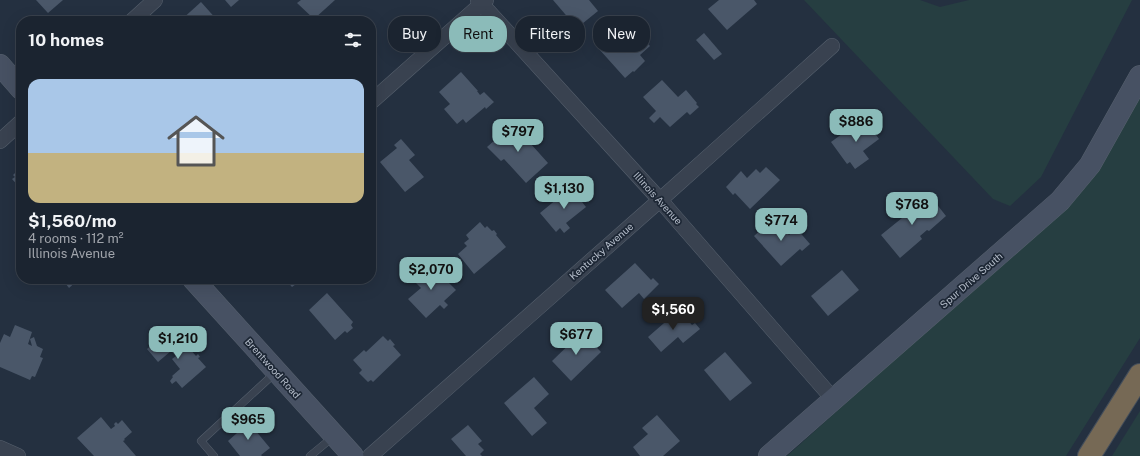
<!DOCTYPE html>
<meta charset="utf-8">
<style>
body{margin:0;font-family:"Public Sans",sans-serif;background:#28303c;color:#f1f3f6;height:100vh;display:flex;flex-direction:column;font-size:15px;white-space:nowrap}
*{box-sizing:border-box;margin:0}
p{font-size:13px;color:#a0a4ab}
.icon{flex:none;width:22px;height:22px;fill:none;stroke:currentColor;stroke-width:2;stroke-linecap:round;stroke-linejoin:round}
.map{position:relative;flex:1;overflow:hidden}
.drawer{position:absolute;left:16px;top:16px;width:360px;height:268px;display:flex;flex-direction:column;background:#1b2430;border-radius:16px;box-shadow:0 4px 16px #0002,0 0 0 1px #39414c}
.drawer>*{flex:none}
.banner{position:absolute;left:388px;top:16px;width:380px;height:36px;display:flex;gap:8px}
.price{position:absolute;translate:-50% -34px;padding:0 9px;border-radius:8px;background:#8bbbb9;color:#111;font-size:13px;line-height:26px;filter:drop-shadow(0 1px 2px #0008)}
.price::after{content:'';position:absolute;left:50%;top:24px;width:12px;height:9px;margin-left:-6px;background:inherit;clip-path:polygon(0 0,100% 0,50% 100%)}
.price.on{background:#222;color:#fff}
ul{padding:0;list-style:none}
li{display:grid;align-content:center;gap:8px;height:212px;padding:0 12px}
li span{display:grid;place-items:center;height:124px;border-radius:12px;color:#555}
li>.icon{margin-inline-start:auto}
span .icon{width:72px;height:72px;fill:#fffc;stroke-width:1}
li b{font-size:17px}
h2{display:flex;justify-content:space-between;align-items:center;height:48px;padding:0 12px;font-size:17px}
.chip{padding:0 14px;border-radius:16px;background:#1b2430;box-shadow:0 4px 16px #0002,0 0 0 1px #39414c;font-size:14px;line-height:36px}
.chip.on{background:#8bbbb9;color:#111}
.map>svg:first-child{display:block}
.green{fill:#263e41}
.building{fill:#4a5769}
.lines{fill:none;stroke-linecap:round;stroke-linejoin:round}
.lane-casing{stroke:#56606d;stroke-width:8}
.street-casing{stroke:#56606d;stroke-width:16}
.secondary-casing{stroke:#56606d;stroke-width:22}
.highway-casing{stroke:#434d5a;stroke-width:24}
.lane{stroke:#394250;stroke-width:7}
.street{stroke:#394250;stroke-width:15}
.secondary{stroke:#475163;stroke-width:21}
.highway{stroke:#766955;stroke-width:22}
.labels{text-anchor:middle;dominant-baseline:central;stroke-width:3.5;stroke-linejoin:round;paint-order:stroke}
.street-label{font-size:10px;fill:#b5bdca;stroke:#1d2735}
</style>
<div class="map">
<svg width="1140" height="456" viewBox="0 0 1140 456">
<rect width="100%" height="100%" fill="#243040"/>
<g class="green">
<path d="M804,0H920L940,7L969,0H1132L1041,177L1010,206L993,199Z"/>
<path d="M1140,92V338L1066,456H787L1014,252Z"/>
<path d="M1140,411V456H1112Z"/>
</g>
<g class="building">
<path d="M36,0H63L48,13Z"/>
<path d="M225,0H239L231,7Z"/>
<path d="M301,0H335L314,19L297,3Z"/>
<path d="M553,0H589L598,11L577,28Z"/>
<path d="M719,0H754L757,4L727,30L708,9Z"/>
<path d="M201,2L218,21H180Z"/>
<path d="M630,25L650,46L640,55L645,61L634,72L633,71L625,78L599,49L621,28L624,31Z"/>
<path d="M704,33L722,54L714,60L696,40Z"/>
<path d="M461,72L478,91H477L480,95L484,92L494,102L486,109L485,107L466,123L463,119L457,124L444,109L450,104L439,92Z"/>
<path d="M662,80L678,97L686,90L697,103L696,104L699,107L690,115L687,112L670,127L660,117L654,123L649,118L656,111L643,97Z"/>
<path d="M864,118L879,139L863,151L869,159L855,169L850,162L847,164L831,142Z"/>
<path d="M513,124L548,163L526,183L504,159L501,161L487,147Z"/>
<path d="M401,139L415,155L409,160L424,177L405,192L380,162L397,148L394,145Z"/>
<path d="M766,167L780,180L750,209L735,193L733,195L726,187L741,171L747,178L756,169L760,173Z"/>
<path d="M19,169L21,171V189L12,179L15,177L13,175Z"/>
<path d="M575,184L580,190L575,193L586,207L566,223L570,228L564,233L560,228L556,232L540,213Z"/>
<path d="M931,197L946,216L929,231L927,230L920,236L922,239L900,258L881,235L902,218L894,208L904,200L914,212Z"/>
<path d="M774,218L789,235L796,228L810,244L802,251L800,249L781,266L754,236Z"/>
<path d="M480,222L485,228L487,226L492,231L494,230L497,234L496,235L506,247L474,274L458,254L467,246L464,243L469,239L466,235Z"/>
<path d="M635,263L651,280L653,278L659,284L644,299L639,293L622,308L605,290Z"/>
<path d="M430,264L456,290L444,301L448,305L444,309L440,305L426,318L408,299L421,288L413,280Z"/>
<path d="M842,270L859,290L828,316L811,296Z"/>
<path d="M62,279H79L69,288Z"/>
<path d="M285,279H303L292,287Z"/>
<path d="M327,293L353,322L351,325L353,328L347,333L345,331L335,340L309,310Z"/>
<path d="M679,310L692,325L695,323L700,329L683,343L678,337L661,352L648,337Z"/>
<path d="M15,325L32,332L28,344L32,346L30,339L34,337L37,346L43,349L40,357L43,358L35,377L32,376L30,380L0,367V343L4,334L10,337Z"/>
<path d="M582,332L601,352L571,381L552,361Z"/>
<path d="M172,333L180,342L177,345L183,351L188,347L196,356L198,354L200,357L198,358L206,367L182,388L176,381L172,384L170,381L173,377L172,376L180,369L172,359L176,356L171,351L158,362L147,349L157,341L159,343Z"/>
<path d="M383,336L388,341L390,339L395,345L393,346L401,355L373,382L371,380L368,382L359,373L362,370L353,360L364,350L366,352Z"/>
<path d="M725,352L752,383L730,401L704,370Z"/>
<path d="M534,377L549,394L534,408L547,423L532,436L504,403Z"/>
<path d="M657,415L680,441L663,456H640L633,447L648,434L642,428Z"/>
<path d="M101,417L111,429L115,426L114,424L116,422L118,424L122,420L132,432L124,439L125,440L123,441L136,456H94L77,438Z"/>
<path d="M246,419L270,448L261,455L262,456H240L228,441L237,433L234,429Z"/>
<path d="M468,425L482,441L478,444L484,450L480,454L482,456H466L451,439Z"/>
</g>
<g class="lines">
<g class="lane-casing">
<g id="lane">
<path d="M214,456L201,441L276,372"/>
<path d="M310,456L333,437"/>
</g>
</g>
<g class="street-casing">
<g id="street">
<path d="M478,0L660,200L834,400"/>
<path d="M132,21L155,0"/>
<path d="M371,102L486,0"/>
<path d="M0,141L21,122"/>
<path d="M0,448L18,456"/>
<path d="M370,456L660,200L832,46"/>
</g>
</g>
<g class="secondary-casing">
<g id="secondary">
<path d="M0,65L21,89"/>
<path d="M193,279L353,456"/>
<path d="M769,456L1060,201L1090,165L1140,76"/>
</g>
</g>
<g class="highway-casing">
<path id="highway" d="M1089,456L1140,375"/>
</g>
<use href="#lane" class="lane"/>
<use href="#street" class="street"/>
<use href="#secondary" class="secondary"/>
<use href="#highway" class="highway"/>
</g>
<g class="labels">
<g class="street-label">
<text transform="translate(658 198) rotate(48)">Illinois Avenue</text>
<text transform="translate(601 251) rotate(-41)">Kentucky Avenue</text>
<text transform="translate(971 280) rotate(-41)">Spur Drive South</text>
<text transform="translate(273 368) rotate(48)">Brentwood Road</text>
</g>
</g>
</svg>
<b class="price" style="left:856px;top:143px">$886</b>
<b class="price" style="left:518px;top:153px">$797</b>
<b class="price" style="left:564px;top:210px">$1,130</b>
<b class="price" style="left:912px;top:226px">$768</b>
<b class="price" style="left:781px;top:242px">$774</b>
<b class="price" style="left:431px;top:291px">$2,070</b>
<b class="price on" style="left:673px;top:331px">$1,560</b>
<b class="price" style="left:576px;top:356px">$677</b>
<b class="price" style="left:178px;top:360px">$1,210</b>
<b class="price" style="left:248px;top:441px">$965</b>
<div class="banner">
<a class="chip">Buy</a>
<a class="chip on">Rent</a>
<a class="chip">Filters</a>
<a class="chip">New</a>
</div>
<section class="drawer">
<h2>10 homes<svg class="icon" aria-label="filters" viewBox="0 0 24 24"><path d="M4 7h16M4 17h16"/><circle cx="9" cy="7" r="2"/><circle cx="15" cy="17" r="2"/></svg></h2>
<ul>
<li><span style="background:linear-gradient(#a9c7e8 60%,#c2b280 0)"><svg class="icon" aria-label="home" viewBox="0 0 24 24"><path d="M3 11l9-7 9 7M6 9v11h12V9"/></svg></span><div><b>$1,560/mo</b><p>4 rooms · 112 m²</p><p>Illinois Avenue</p></div></li>
</ul>
</section>
</div>
